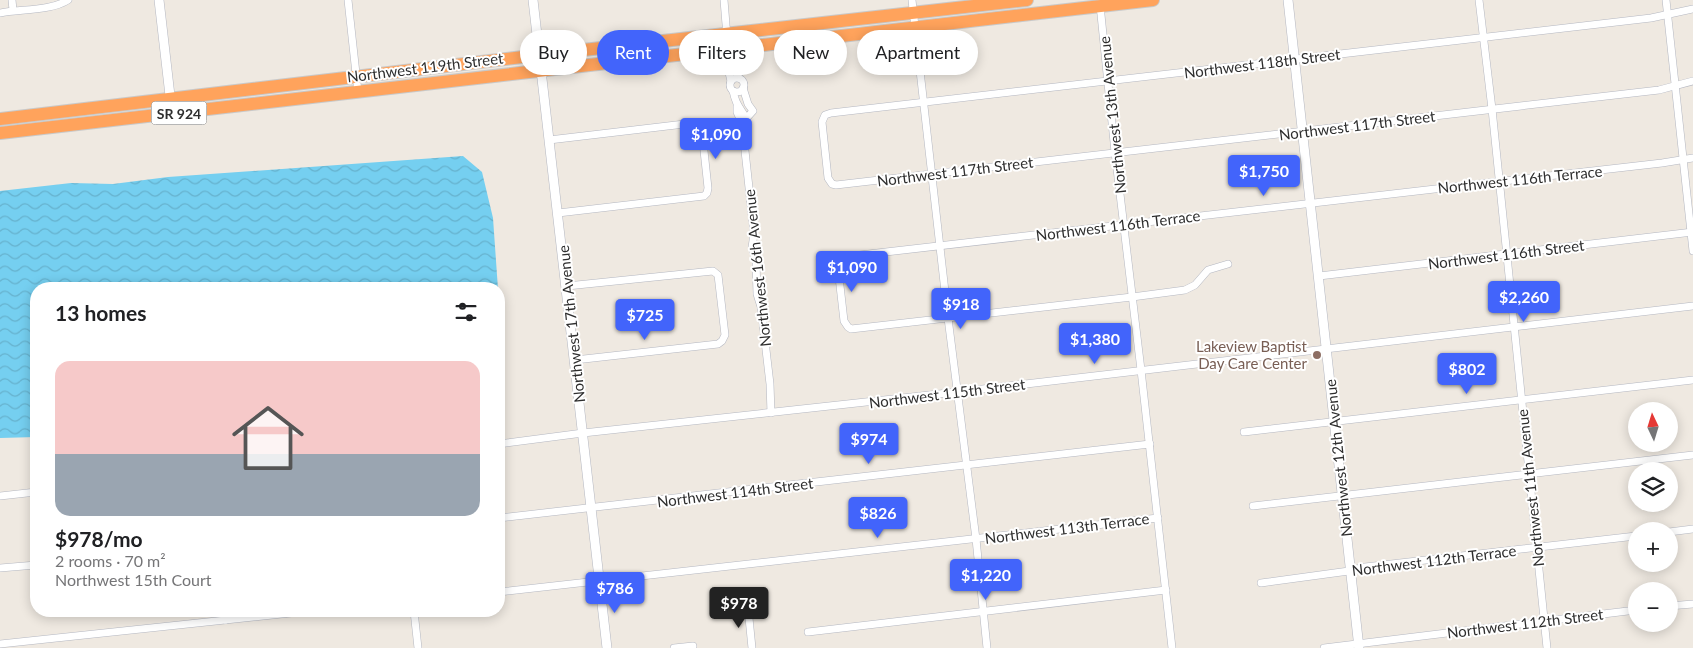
<!DOCTYPE html>
<meta charset="utf-8">
<style>
body{margin:0;font-family:Lato,sans-serif;background:#f2f2f2;color:#202124;height:100vh;display:flex;flex-direction:column;font-size:19px;white-space:nowrap}
*{box-sizing:border-box;margin:0}
p{font-size:16px;color:#757577}
.icon{flex:none;width:28px;height:28px;fill:none;stroke:currentColor;stroke-width:2;stroke-linecap:round;stroke-linejoin:round}
.map{position:relative;flex:1;overflow:hidden}
.sheet{position:absolute;left:30px;top:282px;width:475px;height:335px;display:flex;flex-direction:column;background:#fff;border-radius:20px;box-shadow:0 2px 12px #0003}
.sheet>*{flex:none}
.guide{position:absolute;left:520px;top:30px;width:475px;height:45px;display:flex;gap:10px}
.needle{width:32px;rotate:356deg}
.fabs{position:absolute;left:1628px;top:402px;display:grid;gap:10px}
.fabs a{display:grid;place-items:center;width:50px;height:50px;border-radius:50%;background:#fff;box-shadow:0 2px 12px #0003;font-size:25px}
.price{position:absolute;translate:-50% -42px;padding:0 11px;border-radius:5px;background:#4264fb;color:#fff;font-size:16px;line-height:32px;filter:drop-shadow(0 1px 2px #0008)}
.price::after{content:'';position:absolute;left:50%;top:30px;width:15px;height:11px;margin-left:-8px;background:inherit;clip-path:polygon(0 0,100% 0,50% 100%)}
.price.selected{background:#222;color:#fff}
ul{padding:0;list-style:none}
li{display:grid;align-content:center;gap:10px;height:265px;padding:0 25px}
li+li{border-top:1px solid #e0e0e0}
li span{display:grid;place-items:center;height:155px;border-radius:15px;color:#555}
li>.icon{margin-inline-start:auto}
span .icon{width:90px;height:90px;fill:#fffc;stroke-width:1}
li b{font-size:21px}
h2{display:flex;justify-content:space-between;align-items:center;height:60px;padding:0 25px;font-size:21px}
.chip{padding:0 18px;border-radius:22px;background:#fff;box-shadow:0 2px 12px #0003;font-size:18px;line-height:45px}
.chip.selected{background:#4264fb;color:#fff}
.map>svg:first-child{display:block}
.water{fill:url(#water-waves)}
.lines{fill:none;stroke-linecap:round;stroke-linejoin:round}
.street-casing{stroke:#b4b7c1;stroke-width:8}
.secondary-casing{stroke:#b4b7c1;stroke-width:10}
.highway-casing{stroke:#c9c9c9;stroke-width:14}
.street{stroke:#fff;stroke-width:7}
.secondary{stroke:#fff;stroke-width:9}
.highway{stroke:#ffa35c;stroke-width:12}
.education-dot{fill:#8d6e63;stroke:#fff;stroke-width:2}
.labels{text-anchor:middle;dominant-baseline:central;stroke-width:4;stroke-linejoin:round;paint-order:stroke}
.shield{fill:#fff;stroke:#6d6d6d;stroke-width:1}
.shield-label{font-size:14px;font-weight:bold;fill:#2e2e2e}
.street-label{font-size:15px;fill:#2e2e2e;stroke:#fff}
.education-label{font-size:15px;fill:#785e54;stroke:#fff;text-anchor:end}
</style>
<div class="map">
<svg width="1693" height="648" viewBox="0 0 1693 648">
<defs>
<pattern id="water-waves" width="16" height="10" patternUnits="userSpaceOnUse" patternTransform="scale(1.25)"><rect width="16" height="10" fill="#75cff0"/><path d="M0 5q4-4 8 0t8 0" fill="none" stroke="#66b2ce"/></pattern>
</defs>
<rect width="100%" height="100%" fill="#efe9e1"/>
<path class="water" d="M463,156L482,172L493,218L498,289H36V437L0,438V191L71,183L113,184L168,177Z"/>
<g class="lines">
<g class="street-casing">
<g id="street">
<path d="M12,0L13,10"/>
<path d="M348,0L358,92"/>
<path d="M724,0L728,49C726,60 728,70 731,81"/>
<path d="M912,0L948,318L976,539L987,648"/>
<path d="M1479,0L1492,109L1547,648"/>
<path d="M1666,0L1693,251"/>
<path d="M1100,5L1115,152L1141,370L1172,648"/>
<path d="M1693,9L1651,18L831,113L825,115L822,122L828,178L832,184L836,185L1659,90L1693,81"/>
<path d="M0,13C20,9 51,11 68,0"/>
<path d="M728,49C734,58 733,69 739,78"/>
<circle cx="737" cy="85" r="7"/>
<path d="M743,88L748,104L753,111L742,123L754,234L752,247L756,261L757,294L761,307L770,384L771,413"/>
<path d="M733,91C736,105 739,106 746,118"/>
<path d="M737,106V112L742,123"/>
<path d="M549,140L693,123L700,127L702,132L708,188L707,193L704,196L558,213"/>
<path d="M1228,264L1208,270L1195,285L1185,290L1132,297L851,329L848,327L844,321L838,268L841,259L851,256L1662,163L1693,158"/>
<path d="M1319,276L1693,232"/>
<path d="M567,286L713,271L718,275L725,335L722,341L718,344L575,360"/>
<path d="M1244,432L1693,380"/>
<path d="M499,444L583,433L957,392L1693,306"/>
<path d="M0,496L36,492"/>
<path d="M1253,506L1693,455"/>
<path d="M499,518L1150,444"/>
<path d="M1669,532L1693,529"/>
<path d="M0,568L36,565"/>
<path d="M1261,583L1349,571L1365,567L1636,536"/>
<path d="M499,592L1158,518"/>
<path d="M1669,606L1693,604"/>
<path d="M748,608L752,648"/>
<path d="M225,611L226,620"/>
<path d="M414,611L418,648"/>
<path d="M808,632L1166,590"/>
<path d="M0,644L310,611"/>
<path d="M674,648L693,646"/>
<path d="M1324,648L1636,610"/>
</g>
</g>
<g class="secondary-casing">
<g id="secondary">
<path d="M159,0L172,113"/>
<path d="M533,0L607,648"/>
<path d="M1288,0L1359,648"/>
</g>
</g>
<g class="highway-casing">
<g id="highway">
<path d="M0,119L539,55L1027,0"/>
<path d="M0,133L1153,0"/>
</g>
</g>
<use href="#street" class="street"/>
<use href="#secondary" class="secondary"/>
<use href="#highway" class="highway"/>
</g>
<circle class="education-dot" cx="1317" cy="355" r="5"/>
<g class="labels">
<rect class="shield" x="151.5" y="101.5" width="55" height="23" rx="4"/>
<g class="shield-label">
<text x="179" y="113">SR 924</text>
</g>
<g class="street-label">
<text transform="translate(1262 63) rotate(-7)">Northwest 118th Street</text>
<text transform="translate(425 67) rotate(-7)">Northwest 119th Street</text>
<text transform="translate(1112 115) rotate(-96)">Northwest 13th Avenue</text>
<text transform="translate(1357 125) rotate(-7)">Northwest 117th Street</text>
<text transform="translate(955 171) rotate(-7)">Northwest 117th Street</text>
<text transform="translate(1520 179) rotate(-6)">Northwest 116th Terrace</text>
<text transform="translate(1118 225) rotate(-7)">Northwest 116th Terrace</text>
<text transform="translate(1506 254) rotate(-7)">Northwest 116th Street</text>
<text transform="translate(757 268) rotate(-96)">Northwest 16th Avenue</text>
<text transform="translate(571 324) rotate(-96)">Northwest 17th Avenue</text>
<text transform="translate(947 393) rotate(-7)">Northwest 115th Street</text>
<text transform="translate(1338 458) rotate(-96)">Northwest 12th Avenue</text>
<text transform="translate(1530 488) rotate(-96)">Northwest 11th Avenue</text>
<text transform="translate(735 492) rotate(-7)">Northwest 114th Street</text>
<text transform="translate(1067 528) rotate(-7)">Northwest 113th Terrace</text>
<text transform="translate(1434 560) rotate(-7)">Northwest 112th Terrace</text>
<text transform="translate(1525 623) rotate(-7)">Northwest 112th Street</text>
</g>
<g class="education-label">
<text x="1307" y="346">Lakeview Baptist<tspan x="1307" dy="17">Day Care Center</tspan></text>
</g>
</g>
</svg>
<div class="fabs">
<a><svg class="needle" viewBox="-14 -14 28 28"><path d="M0-13l5 13h-10z" fill="#e53935"/><path d="M0 13l5-13h-10z" fill="#757577"/></svg></a>
<a><svg class="icon" aria-label="layers" viewBox="0 0 24 24"><path d="M12 4l9 5-9 5-9-5zM3 14l9 5 9-5"/></svg></a>
<a>+</a>
<a>−</a>
</div>
<b class="price" style="left:716px;top:160px">$1,090</b>
<b class="price" style="left:1264px;top:197px">$1,750</b>
<b class="price" style="left:852px;top:293px">$1,090</b>
<b class="price" style="left:1524px;top:323px">$2,260</b>
<b class="price" style="left:961px;top:330px">$918</b>
<b class="price" style="left:645px;top:341px">$725</b>
<b class="price" style="left:1095px;top:365px">$1,380</b>
<b class="price" style="left:1467px;top:395px">$802</b>
<b class="price" style="left:869px;top:465px">$974</b>
<b class="price" style="left:878px;top:539px">$826</b>
<b class="price" style="left:986px;top:601px">$1,220</b>
<b class="price" style="left:615px;top:614px">$786</b>
<b class="price selected" style="left:739px;top:629px">$978</b>
<div class="guide">
<a class="chip">Buy</a>
<a class="chip selected">Rent</a>
<a class="chip">Filters</a>
<a class="chip">New</a>
<a class="chip">Apartment</a>
</div>
<section class="sheet">
<h2>13 homes<svg class="icon" aria-label="filters" viewBox="0 0 24 24"><path d="M4 7h16M4 17h16"/><circle cx="9" cy="7" r="2"/><circle cx="15" cy="17" r="2"/></svg></h2>
<ul>
<li><span style="background:linear-gradient(#f6c9c9 60%,#9aa5b1 0)"><svg class="icon" aria-label="home" viewBox="0 0 24 24"><path d="M3 11l9-7 9 7M6 9v11h12V9"/></svg></span><div><b>$978/mo</b><p>2 rooms · 70 m²</p><p>Northwest 15th Court</p></div></li>
</ul>
</section>
</div>
